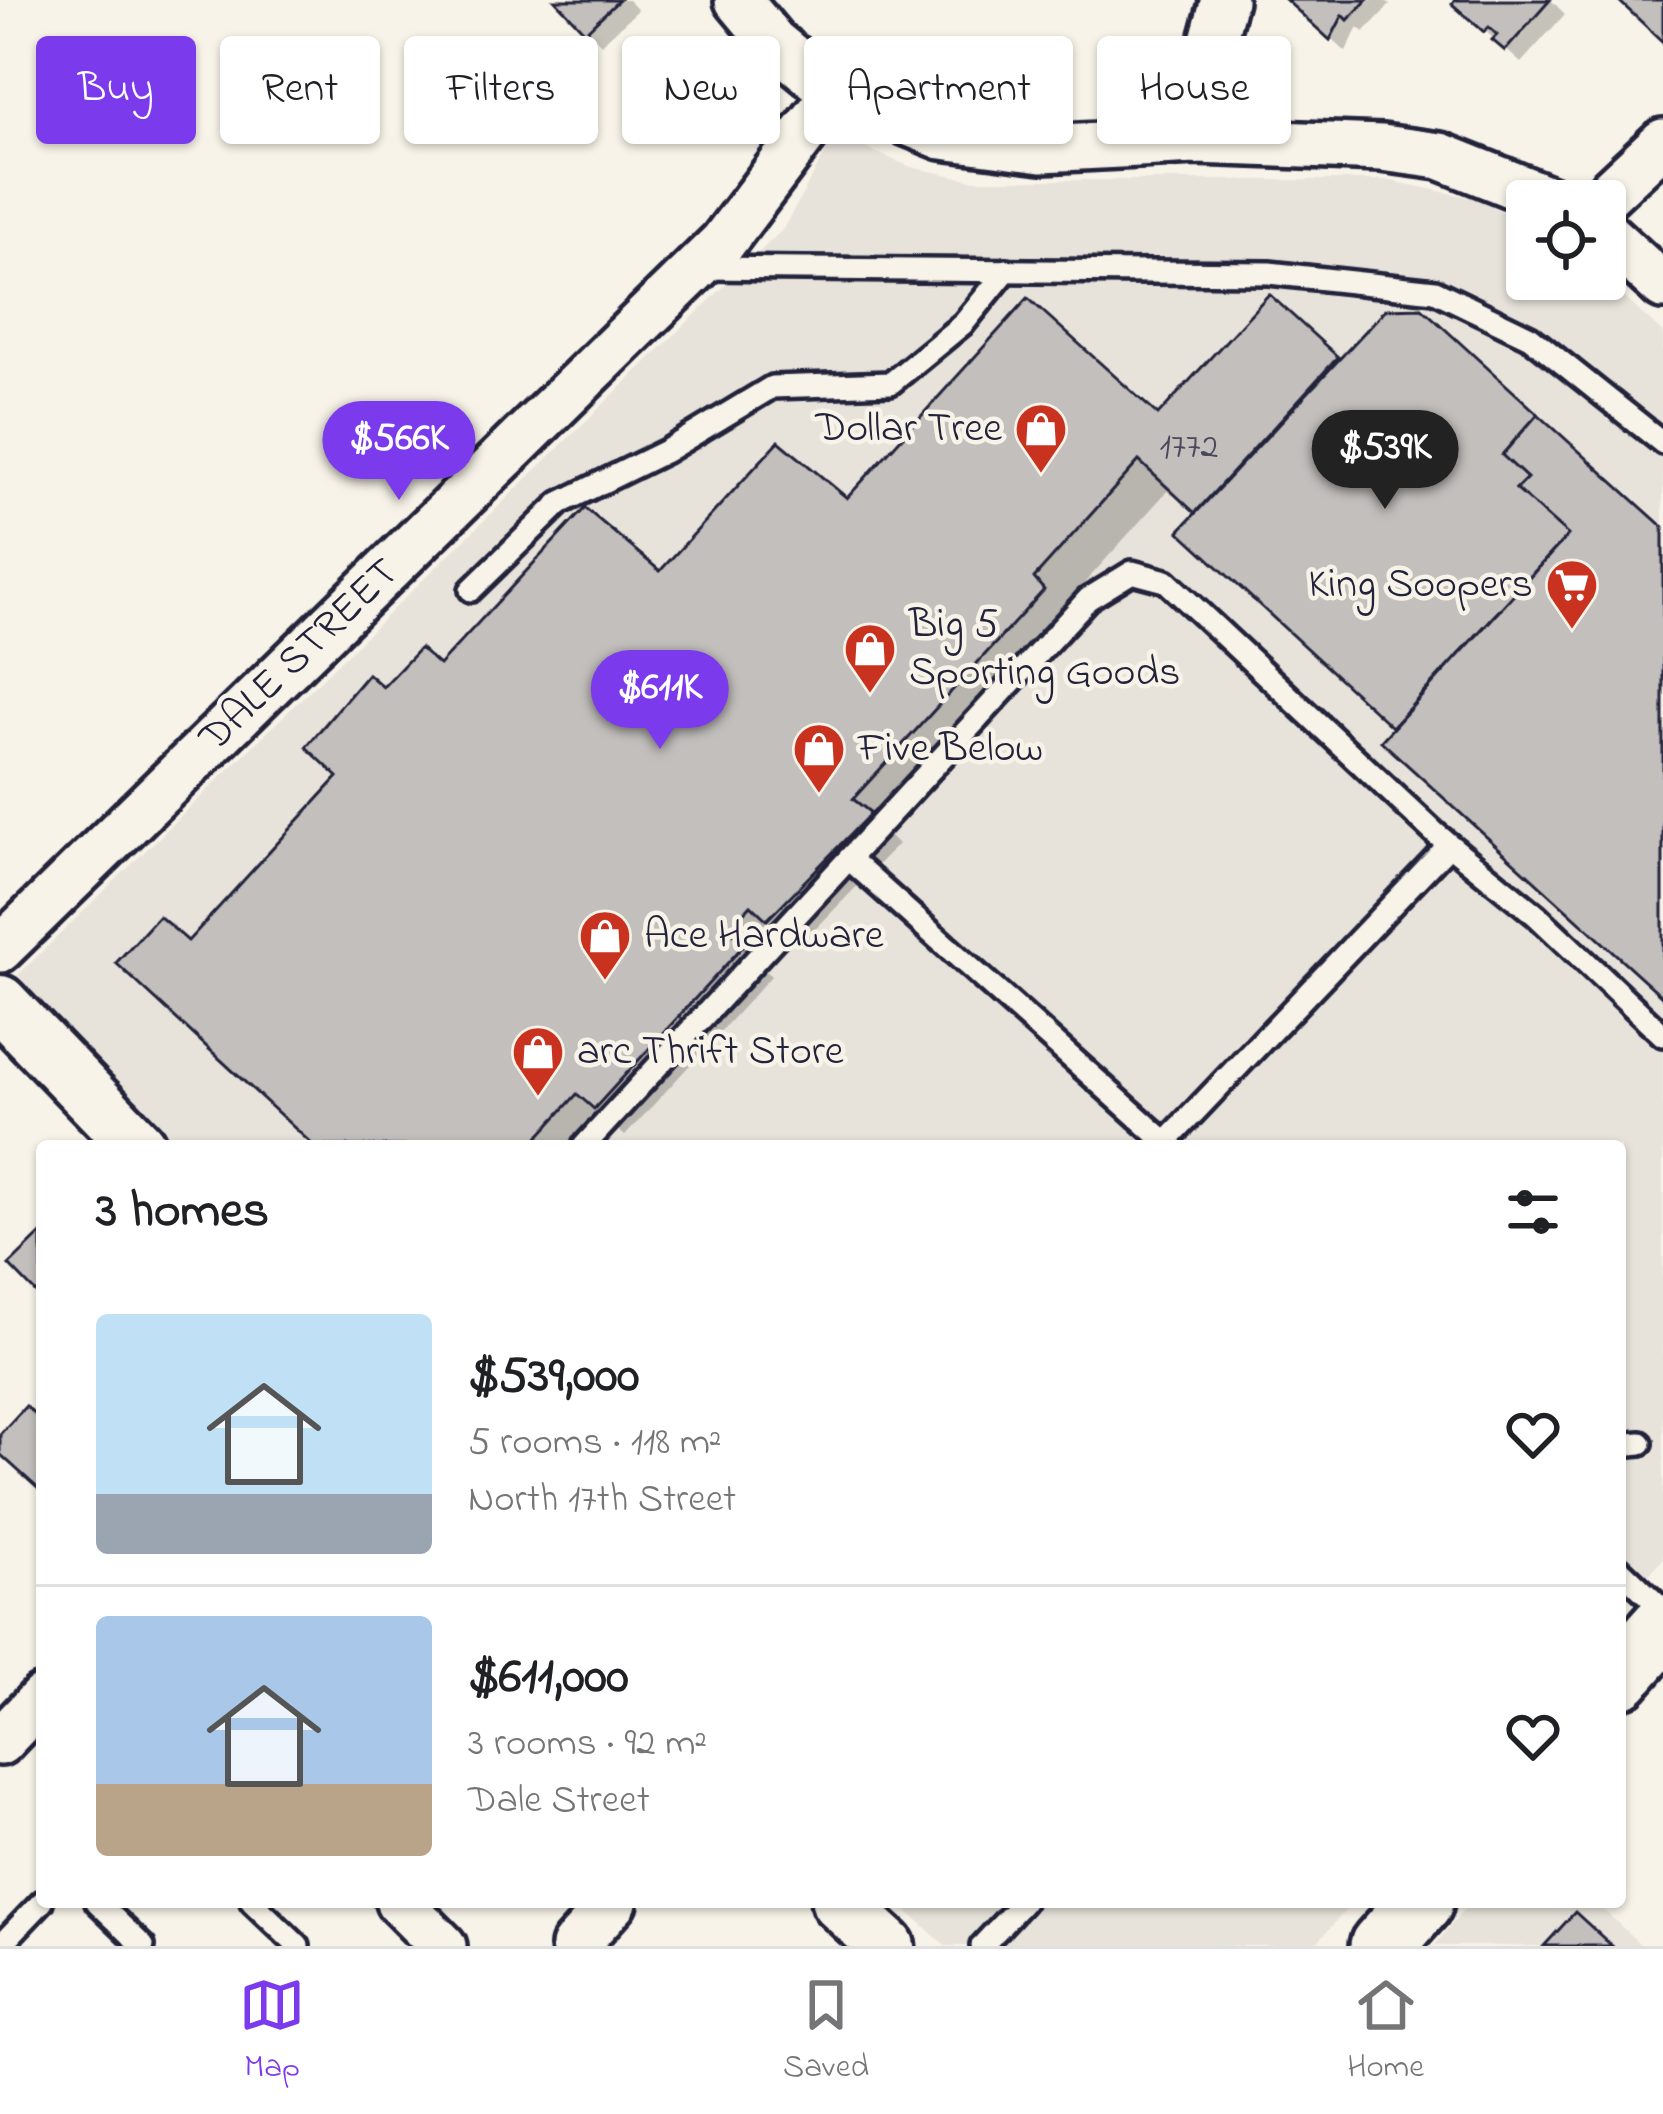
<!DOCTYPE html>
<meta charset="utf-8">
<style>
body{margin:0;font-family:"Indie Flower",sans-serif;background:#f2f2f2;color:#202124;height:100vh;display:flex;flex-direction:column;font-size:45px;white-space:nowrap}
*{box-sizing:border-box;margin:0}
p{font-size:39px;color:#757577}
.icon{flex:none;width:66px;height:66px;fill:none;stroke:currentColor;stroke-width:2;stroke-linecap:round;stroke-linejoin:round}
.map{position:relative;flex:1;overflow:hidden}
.sheet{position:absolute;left:36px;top:1140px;width:1590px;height:768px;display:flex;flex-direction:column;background:#fff;border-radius:12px;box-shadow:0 3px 9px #0004}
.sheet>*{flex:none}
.hud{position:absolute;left:36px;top:36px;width:1593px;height:108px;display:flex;gap:24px}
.tools{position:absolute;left:1506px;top:180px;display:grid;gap:24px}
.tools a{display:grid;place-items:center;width:120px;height:120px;border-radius:12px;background:#fff;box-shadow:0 3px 9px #0004;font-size:60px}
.price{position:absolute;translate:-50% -102px;padding:0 27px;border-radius:42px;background:#7c3aed;color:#fff;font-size:39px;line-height:78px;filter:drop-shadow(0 3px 6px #0008)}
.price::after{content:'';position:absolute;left:50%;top:72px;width:36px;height:27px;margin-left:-18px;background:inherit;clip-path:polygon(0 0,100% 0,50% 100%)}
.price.active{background:#222;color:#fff}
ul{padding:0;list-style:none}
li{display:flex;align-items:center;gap:36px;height:300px;padding:0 60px}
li+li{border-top:3px solid #e0e0e0}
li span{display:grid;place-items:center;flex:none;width:336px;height:240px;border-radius:12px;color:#555}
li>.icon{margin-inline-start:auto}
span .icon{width:144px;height:144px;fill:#fffc;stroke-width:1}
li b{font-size:51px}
h2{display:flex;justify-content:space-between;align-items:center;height:144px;padding:0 60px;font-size:51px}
.chip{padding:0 42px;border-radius:12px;background:#fff;box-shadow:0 3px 9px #0004;font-size:42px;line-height:108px}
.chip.active{background:#7c3aed;color:#fff}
.menu{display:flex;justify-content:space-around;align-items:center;height:168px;border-top:3px solid #e0e0e0;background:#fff;font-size:33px;color:#757577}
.menu a{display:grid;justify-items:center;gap:6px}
.menu .active{color:#7c3aed}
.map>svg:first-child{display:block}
.built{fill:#e7e3db}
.shadow{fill:#0003}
.building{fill:#c2bfbd;stroke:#22223b;stroke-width:3}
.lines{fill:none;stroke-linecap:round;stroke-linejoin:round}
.service-casing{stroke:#22223b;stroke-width:30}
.minor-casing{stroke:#22223b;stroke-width:54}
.tertiary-casing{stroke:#22223b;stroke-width:63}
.secondary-casing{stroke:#22223b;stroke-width:72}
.service{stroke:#f7f3e8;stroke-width:21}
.minor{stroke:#f7f3e8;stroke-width:45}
.tertiary{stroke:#f7f3e8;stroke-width:54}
.secondary{stroke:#f7f3e8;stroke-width:63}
.labels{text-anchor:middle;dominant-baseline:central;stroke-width:9;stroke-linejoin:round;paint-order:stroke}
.number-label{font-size:36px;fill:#4a495c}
.poi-label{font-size:42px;fill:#22223b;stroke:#f7f3e8;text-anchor:start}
.street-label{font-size:42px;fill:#22223b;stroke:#f7f3e8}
</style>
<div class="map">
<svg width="1663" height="1946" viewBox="0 0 1663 1946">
<rect width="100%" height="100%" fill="#f7f3e8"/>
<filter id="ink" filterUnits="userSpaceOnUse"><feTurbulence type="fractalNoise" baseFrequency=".00833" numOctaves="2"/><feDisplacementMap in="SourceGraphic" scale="24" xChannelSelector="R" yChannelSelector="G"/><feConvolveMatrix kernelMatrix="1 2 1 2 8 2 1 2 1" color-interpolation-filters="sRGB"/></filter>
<g filter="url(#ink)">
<g class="built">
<path d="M844,139L911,167L973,180H1386L1478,199L1527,225V279H1604L1663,333V1559L1620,1606V1146H168L18,975L783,229L831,143Z"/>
<path d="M897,1902H1353L1314,1946H946Z"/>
<path d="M1470,1902H1595L1642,1946H1434Z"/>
</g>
<g class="shadow">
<path d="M559,0H628L638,10L601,44Z"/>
<path d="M1289,0H1384L1390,5L1364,32L1358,27L1346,52Z"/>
<path d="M1459,0H1551L1565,14L1521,63L1471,18Z"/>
<path d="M1269,298L1340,363L1663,531V997L1385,740L1396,729L1205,553L1199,514L1170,488L1061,609L1071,621L882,828L898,844L798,947L782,932L756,960L771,976L625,1136L608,1121L585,1146H316L188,945L341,778L383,691L847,502L1159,419Z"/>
</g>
<g class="building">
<path d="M555,0H619L585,32Z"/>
<path d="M1286,0H1367L1348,20L1343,15L1330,40Z"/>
<path d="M1455,0H1550L1505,51L1492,40L1497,35L1489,27L1484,32L1452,4Z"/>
<path d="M1663,0V42L1619,1L1620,0Z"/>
<path d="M1269,294L1338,357L1195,513L1139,461L1034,578L1044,590L853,799L871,813L767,920L751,905L729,929L744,945L594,1109L577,1094L530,1146H314L116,963L159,916L188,941L338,777L306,747L368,674L383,687L420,648L439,665L585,508L660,571L779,441L847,498L1028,298L1158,415Z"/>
<path d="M1422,308L1538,414L1502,455L1527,478L1516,489L1568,535L1392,727L1179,531L1386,309Z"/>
<path d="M1538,414L1663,527V997L1381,741L1568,535L1516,489L1527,478L1502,455Z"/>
<path d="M42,1233V1299L9,1265Z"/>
<path d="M26,1406L42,1421V1492L0,1454V1434Z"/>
<path d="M1575,1912L1612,1946H1544Z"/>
</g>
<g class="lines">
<g class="service-casing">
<g id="service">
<path d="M704,268L1269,273L1435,291L1530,337L1663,443"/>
<path d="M471,590L560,503L666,451L772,387L891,383L964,323L1007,270"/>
<path d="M849,859L1170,1146"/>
<path d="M584,1146L1088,599L1132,572L1166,581L1436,834L1536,915L1663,1035"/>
<path d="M1162,1146L1449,845"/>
<path d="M1620,1445L1641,1443"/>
<path d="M1620,1569L1663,1610"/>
<path d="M97,1902L143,1946"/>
<path d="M252,1902L298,1946"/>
<path d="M0,1946L42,1902"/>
<path d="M982,1946L1023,1902"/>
</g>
</g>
<g class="minor-casing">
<g id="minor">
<path d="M738,0L773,42L835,93L942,136L1042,149L1196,141L1382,148L1440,156L1553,201"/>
<path d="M1196,141L1202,81L1224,0"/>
<path d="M1600,201L1663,142"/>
<path d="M1605,233L1663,286"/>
<path d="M0,949L723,242L835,93"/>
<path d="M0,1742L42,1698"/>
<path d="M399,1902L443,1946"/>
<path d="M574,1946L614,1902"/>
</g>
</g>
<g class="tertiary-casing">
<g id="tertiary">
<path d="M0,1003L138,1146"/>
<path d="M839,1902L887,1946"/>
</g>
</g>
<g class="secondary-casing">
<g id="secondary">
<path d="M1620,1676L1663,1627"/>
<path d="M1382,1946L1421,1902"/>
</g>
</g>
<use href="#service" class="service"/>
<use href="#minor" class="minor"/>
<use href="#tertiary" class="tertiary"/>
<use href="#secondary" class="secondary"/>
</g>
</g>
<defs>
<g id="shop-pin" transform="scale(2.7)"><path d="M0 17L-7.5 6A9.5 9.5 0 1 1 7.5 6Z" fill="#c8321e" stroke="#f7f3e8"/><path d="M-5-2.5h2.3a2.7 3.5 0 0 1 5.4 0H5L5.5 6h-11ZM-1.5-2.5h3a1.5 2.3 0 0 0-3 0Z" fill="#fff"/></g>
<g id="supermarket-pin" transform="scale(2.7)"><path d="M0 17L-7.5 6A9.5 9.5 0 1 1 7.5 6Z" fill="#c8321e" stroke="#f7f3e8"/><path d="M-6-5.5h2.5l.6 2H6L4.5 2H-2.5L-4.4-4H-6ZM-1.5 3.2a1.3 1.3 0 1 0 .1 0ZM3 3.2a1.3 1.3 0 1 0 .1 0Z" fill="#fff"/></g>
</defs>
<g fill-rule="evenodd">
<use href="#shop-pin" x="1041" y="429"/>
<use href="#supermarket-pin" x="1572" y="585"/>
<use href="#shop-pin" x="870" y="649"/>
<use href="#shop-pin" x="819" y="749"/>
<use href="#shop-pin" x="605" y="936"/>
<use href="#shop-pin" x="538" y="1052"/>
</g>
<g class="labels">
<g class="number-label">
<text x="1189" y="448">1772</text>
</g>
<g class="poi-label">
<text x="1002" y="429" text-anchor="end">Dollar Tree</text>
<text x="1533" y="585" text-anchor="end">King Soopers</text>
<text x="909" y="625">Big 5<tspan x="909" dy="48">Sporting Goods</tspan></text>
<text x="858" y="749">Five Below</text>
<text x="644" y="936">Ace Hardware</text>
<text x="577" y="1052">arc Thrift Store</text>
</g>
<g class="street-label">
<text transform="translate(300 656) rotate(-44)">DALE STREET</text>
</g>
</g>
</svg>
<div class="tools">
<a><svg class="icon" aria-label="locate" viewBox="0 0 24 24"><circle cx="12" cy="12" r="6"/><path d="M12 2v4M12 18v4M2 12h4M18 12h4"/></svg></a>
</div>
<b class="price" style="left:399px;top:503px">$566K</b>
<b class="price active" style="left:1385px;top:512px">$539K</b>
<b class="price" style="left:660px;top:752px">$611K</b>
<div class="hud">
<a class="chip active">Buy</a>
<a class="chip">Rent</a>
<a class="chip">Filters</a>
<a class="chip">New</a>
<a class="chip">Apartment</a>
<a class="chip">House</a>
</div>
<section class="sheet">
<h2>3 homes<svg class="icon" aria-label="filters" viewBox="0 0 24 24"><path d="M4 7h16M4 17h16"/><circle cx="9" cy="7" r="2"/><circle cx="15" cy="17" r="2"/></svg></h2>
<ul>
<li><span style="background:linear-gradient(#bfe0f5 75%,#9aa5b1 0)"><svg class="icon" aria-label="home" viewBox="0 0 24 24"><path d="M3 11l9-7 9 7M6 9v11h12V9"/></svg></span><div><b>$539,000</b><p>5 rooms · 118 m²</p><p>North 17th Street</p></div><svg class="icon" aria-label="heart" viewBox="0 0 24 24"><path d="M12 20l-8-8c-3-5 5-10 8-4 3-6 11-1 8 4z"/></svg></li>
<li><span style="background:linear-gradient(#a9c7e8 70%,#b9a48a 0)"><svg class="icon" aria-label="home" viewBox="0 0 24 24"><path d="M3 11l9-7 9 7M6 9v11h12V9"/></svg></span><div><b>$611,000</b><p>3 rooms · 92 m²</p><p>Dale Street</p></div><svg class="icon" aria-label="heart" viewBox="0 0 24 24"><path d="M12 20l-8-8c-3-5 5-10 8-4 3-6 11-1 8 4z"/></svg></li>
</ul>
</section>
</div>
<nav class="menu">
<a class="active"><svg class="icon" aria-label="map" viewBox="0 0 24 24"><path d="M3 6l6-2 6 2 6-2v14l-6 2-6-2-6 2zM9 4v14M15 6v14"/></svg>Map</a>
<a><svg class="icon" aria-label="saved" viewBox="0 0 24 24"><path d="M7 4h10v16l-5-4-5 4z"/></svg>Saved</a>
<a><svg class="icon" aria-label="home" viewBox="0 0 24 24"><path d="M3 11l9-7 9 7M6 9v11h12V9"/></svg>Home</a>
</nav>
